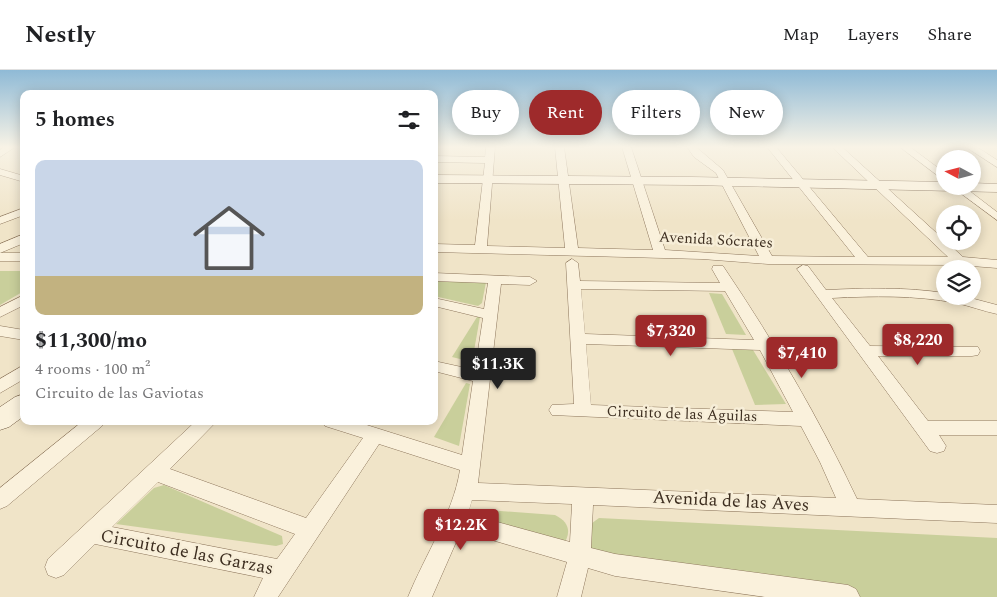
<!DOCTYPE html>
<meta charset="utf-8">
<style>
body{margin:0;font-family:Spectral,serif;background:#f6f6f6;color:#202124;height:100vh;display:flex;flex-direction:column;font-size:19px;white-space:nowrap}
*{box-sizing:border-box;margin:0}
p{font-size:16px;color:#757577}
.icon{flex:none;width:28px;height:28px;fill:none;stroke:currentColor;stroke-width:2;stroke-linecap:round;stroke-linejoin:round}
.map{position:relative;flex:1;overflow:hidden}
.sheet{position:absolute;left:20px;top:20px;width:418px;height:335px;display:flex;flex-direction:column;background:#fff;border-radius:10px;box-shadow:0 2px 12px #0003}
.sheet>*{flex:none}
.top-card{position:absolute;left:452px;top:20px;width:469px;height:45px;display:flex;gap:10px}
.needle{width:32px;rotate:277deg}
.fabs{position:absolute;left:936px;top:80px;display:grid;gap:10px}
.fabs a{display:grid;place-items:center;width:45px;height:45px;border-radius:50%;background:#fff;box-shadow:0 2px 12px #0003;font-size:25px}
.price{position:absolute;translate:-50% -42px;padding:0 11px;border-radius:5px;background:#9e2a2b;color:#fff;font-size:16px;line-height:32px;filter:drop-shadow(0 1px 2px #0008)}
.price::after{content:'';position:absolute;left:50%;top:30px;width:15px;height:11px;margin-left:-8px;background:inherit;clip-path:polygon(0 0,100% 0,50% 100%)}
.price.on{background:#222;color:#fff}
ul{padding:0;list-style:none}
li{display:grid;align-content:center;gap:10px;height:265px;padding:0 15px}
li span{display:grid;place-items:center;height:155px;border-radius:10px;color:#555}
li>.icon{margin-inline-start:auto}
span .icon{width:90px;height:90px;fill:#fffc;stroke-width:1}
li b{font-size:21px}
h2{display:flex;justify-content:space-between;align-items:center;height:60px;padding:0 15px;font-size:21px}
.tag{padding:0 18px;border-radius:22px;background:#fff;box-shadow:0 2px 12px #0003;font-size:18px;line-height:45px}
.tag.on{background:#9e2a2b;color:#fff}
header{display:flex;align-items:center;gap:30px;box-sizing:border-box;height:70px;padding:0 25px;background:#fff;border-bottom:1px solid #e0e0e0}
header strong{font-size:24px}
nav{display:flex;gap:28px;margin-inline-start:auto;font-size:18px}
.map>svg:first-child{display:block}
.green{fill:#c9cf9b}
.lines{fill:none;stroke-linecap:round;stroke-linejoin:round}
.street-casing{stroke:#8d765c;stroke-width:1}
.secondary-casing{stroke:#6f573f;stroke-width:1}
.street{fill:#faf1dc;fill-rule:evenodd}
.secondary{fill:#faf1dc;fill-rule:evenodd}
.labels{text-anchor:middle;dominant-baseline:central;stroke-width:5;stroke-linejoin:round;paint-order:stroke}
.street-label{font-size:15px;fill:#3d2e20;stroke:#f7eed8}
.near-street-label{font-size:18px;fill:#3d2e20;stroke:#f7eed8}
</style>
<header>
<strong>Nestly</strong>
<nav><a>Map</a><a>Layers</a><a>Share</a></nav>
</header>
<div class="map">
<svg width="997" height="527" viewBox="0 0 997 527">
<rect width="100%" height="100%" fill="#f0e4c8"/>
<g class="green">
<path d="M0,201H24V221L0,235Z"/>
<path d="M434,210L486,212L482,233L478,236L434,226Z"/>
<path d="M709,223L722,224L746,265L726,264Z"/>
<path d="M477,247H480L472,292L452,287Z"/>
<path d="M732,279L753,280L786,334L755,335Z"/>
<path d="M466,313L470,314L459,376L434,367Z"/>
<path d="M164,415L282,466L283,474L276,476L116,454L154,418Z"/>
<path d="M475,439L555,445C569,452 572,462 563,475L469,446Z"/>
<path d="M599,448L997,468V527H833L595,489L587,472L588,456Z"/>
</g>
<g class="lines">
<g class="street-casing">
<g id="street">
<path d="M4,77H15L0,87V80Z"/>
<path d="M486,77H495L487,176L565,178L555,77H564L578,178L653,180L622,77H631L665,180L759,186L716,103L694,87L687,77H696L723,100L772,186L855,187L767,77H776L868,187H948L832,77H842L963,187L997,190V198L959,195L768,194L702,189L434,182V174L475,175L485,93L434,92V86L485,87Z"/>
<path d="M900,77H910L945,103V111Z"/>
<path d="M966,77H977L997,90V97Z"/>
<path d="M0,99L24,106V112L0,105Z"/>
<path d="M951,116H963L997,142V150Z"/>
<path d="M24,138V145L0,154V147Z"/>
<path d="M24,164V173L0,183V174Z"/>
<rect x="0" y="183" width="24" height="8"/>
<path d="M572,189L578,193L580,211L720,213L712,199L713,196H723C773,270 819,348 857,429L997,435V453L593,435L591,478L615,484L848,515L856,519L860,527H765L615,506L588,498L581,527H557L567,492L461,461L432,527H408C425,485 453,444 460,400L379,374L278,527H254L263,508L95,474L64,505L56,508L48,505L45,497L48,489L196,351H217L170,399L306,448L363,368L325,356L322,351H354L462,385L473,311L434,301V291L475,300L483,248L434,236V228L484,239L488,213L434,211V203L530,207L537,211L530,215L501,214L478,413L836,428L820,392L801,356L552,345L549,340L552,335L574,334L566,193ZM581,219L725,221L754,270L585,264ZM586,274L760,280L793,342L591,335ZM158,412L295,464L277,489L112,457ZM472,430L572,434L570,472L468,444Z"/>
<path d="M803,195L808,196L826,220C866,218 905,217 945,223V226H963L997,235V244C983,241 970,236 956,233C915,225 873,226 832,228L870,276L978,277L980,281L978,285L972,286H878L928,351H997V365H939L946,376L944,381L937,383L930,381L797,199Z"/>
<path d="M24,225V235L0,247V237Z"/>
<path d="M0,256L24,260V270L0,266Z"/>
<path d="M24,295V309L0,323V309Z"/>
<path d="M83,351H105L102,356L7,436L0,439V418Z"/>
</g>
</g>
<g class="secondary-casing">
<g id="secondary">
<path d="M434,105L692,107L945,112V116H972V113L997,114V122L692,115L434,113Z"/>
<path d="M24,324V346L9,357L0,360V337L15,327Z"/>
</g>
</g>
<use href="#street" class="street"/>
<use href="#secondary" class="secondary"/>
</g>
<linearGradient id="sky" x2="0" y2="1"><stop stop-color="#8fbad6"/><stop offset="0.51" stop-color="#f8f3e6"/><stop offset="1" stop-color="#f8f3e6" stop-opacity="0"/></linearGradient>
<rect width="997" height="151" fill="url(#sky)"/>
<g class="labels">
<g class="street-label">
<text transform="translate(716 170) rotate(3)">Avenida Sócrates</text>
<text transform="translate(682 344) rotate(2)">Circuito de las Águilas</text>
</g>
<g class="near-street-label">
<text transform="translate(731 431) rotate(3)">Avenida de las Aves</text>
<text transform="translate(187 482) rotate(11)">Circuito de las Garzas</text>
</g>
</g>
</svg>
<div class="fabs">
<a><svg class="needle" viewBox="-14 -14 28 28"><path d="M0-13l5 13h-10z" fill="#e53935"/><path d="M0 13l5-13h-10z" fill="#757577"/></svg></a>
<a><svg class="icon" aria-label="locate" viewBox="0 0 24 24"><circle cx="12" cy="12" r="6"/><path d="M12 2v4M12 18v4M2 12h4M18 12h4"/></svg></a>
<a><svg class="icon" aria-label="layers" viewBox="0 0 24 24"><path d="M12 4l9 5-9 5-9-5zM3 14l9 5 9-5"/></svg></a>
</div>
<b class="price" style="left:671px;top:287px">$7,320</b>
<b class="price" style="left:918px;top:296px">$8,220</b>
<b class="price" style="left:802px;top:309px">$7,410</b>
<b class="price on" style="left:498px;top:320px">$11.3K</b>
<b class="price" style="left:461px;top:481px">$12.2K</b>
<div class="top-card">
<a class="tag">Buy</a>
<a class="tag on">Rent</a>
<a class="tag">Filters</a>
<a class="tag">New</a>
</div>
<section class="sheet">
<h2>5 homes<svg class="icon" aria-label="filters" viewBox="0 0 24 24"><path d="M4 7h16M4 17h16"/><circle cx="9" cy="7" r="2"/><circle cx="15" cy="17" r="2"/></svg></h2>
<ul>
<li><span style="background:linear-gradient(#c9d6e8 75%,#c2b280 0)"><svg class="icon" aria-label="home" viewBox="0 0 24 24"><path d="M3 11l9-7 9 7M6 9v11h12V9"/></svg></span><div><b>$11,300/mo</b><p>4 rooms · 100 m²</p><p>Circuito de las Gaviotas</p></div></li>
</ul>
</section>
</div>
